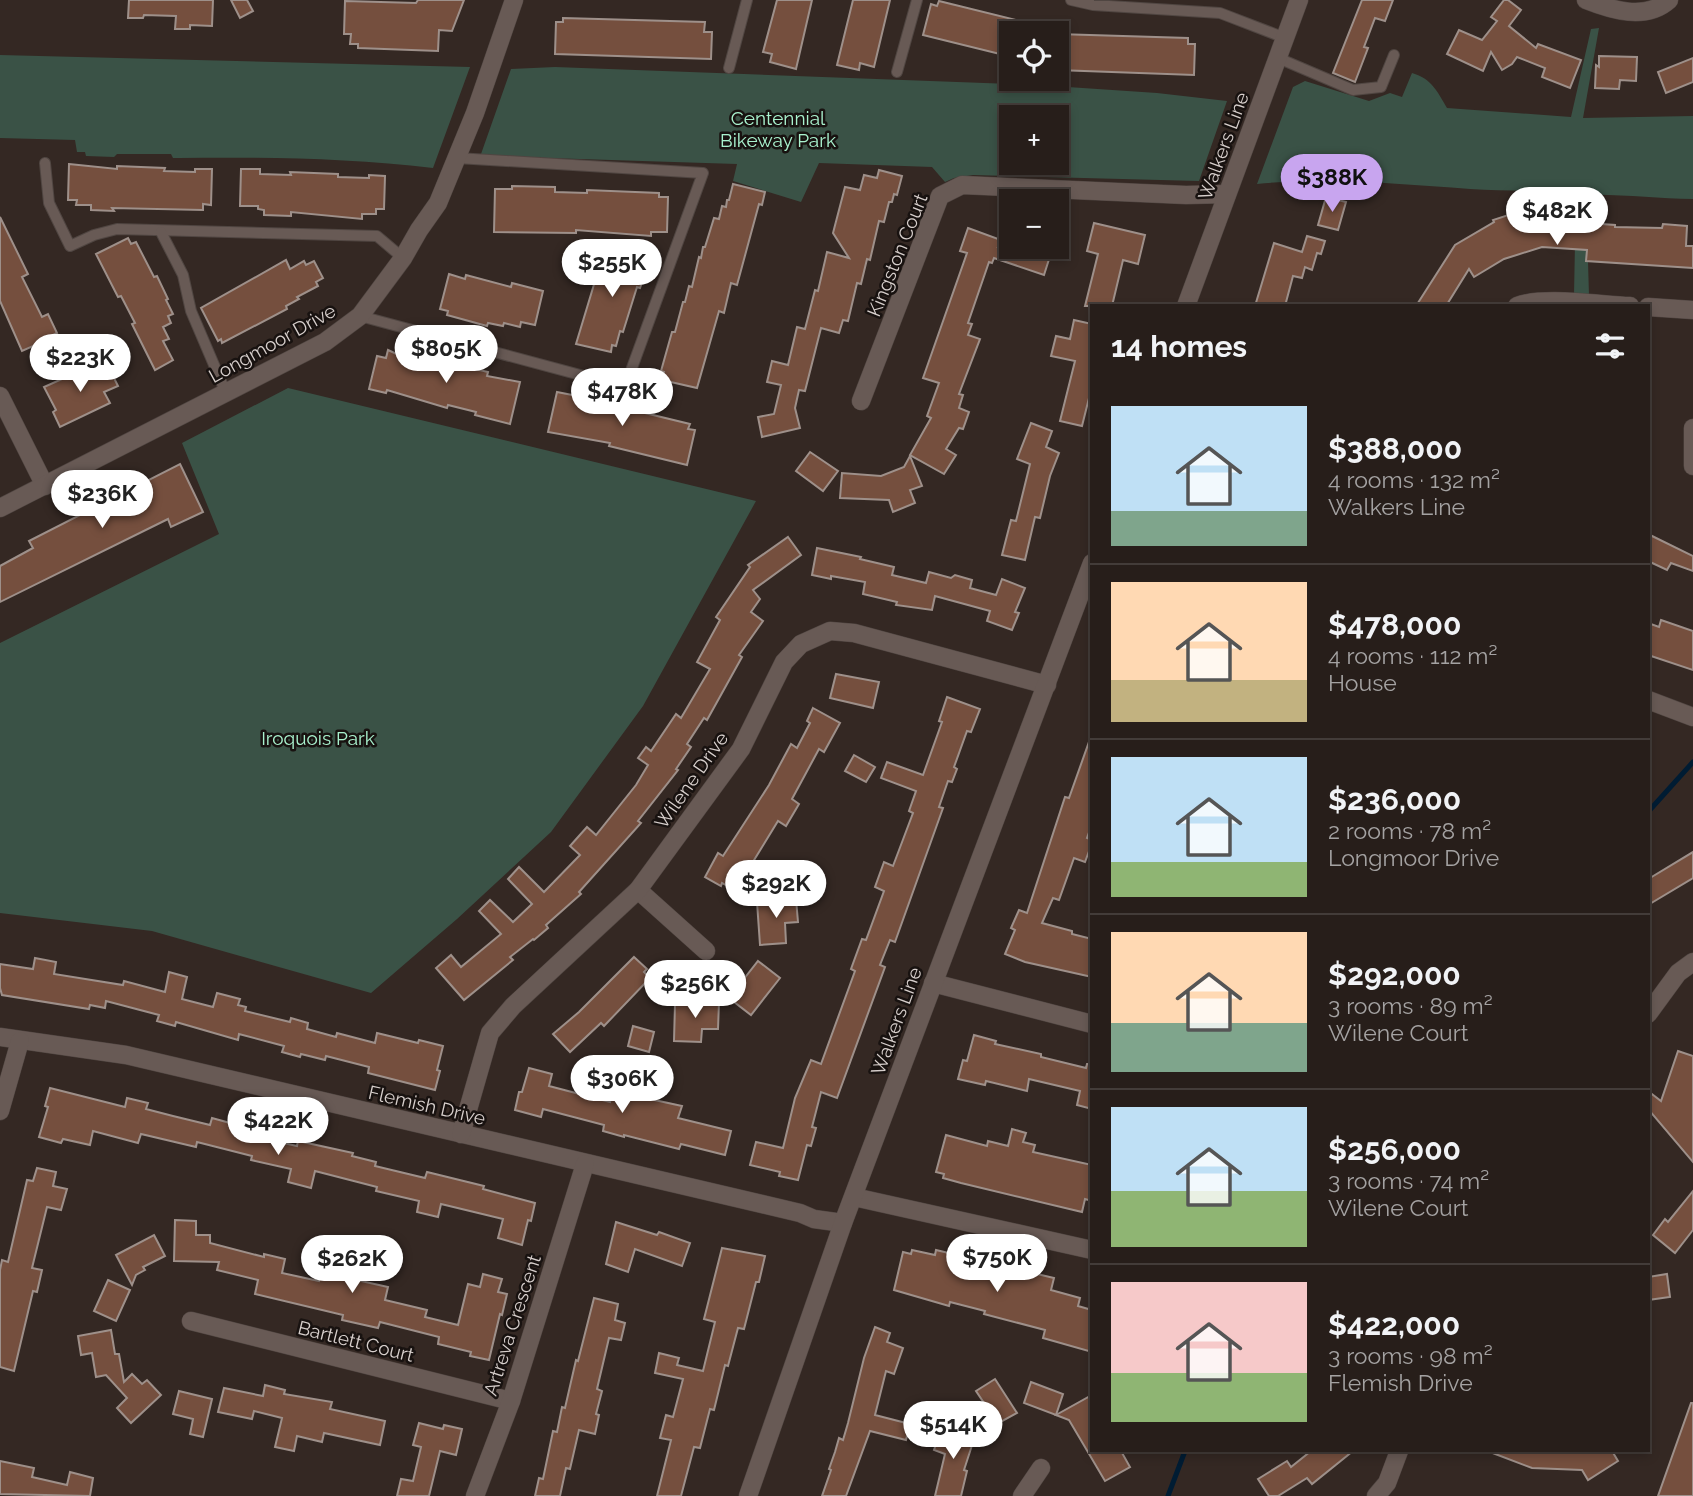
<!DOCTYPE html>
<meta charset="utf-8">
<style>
body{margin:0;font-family:Raleway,sans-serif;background:#2f2723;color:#f1f3f6;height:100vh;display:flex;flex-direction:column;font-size:26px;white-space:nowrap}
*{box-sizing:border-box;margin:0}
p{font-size:23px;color:#a4a2a2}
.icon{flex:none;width:38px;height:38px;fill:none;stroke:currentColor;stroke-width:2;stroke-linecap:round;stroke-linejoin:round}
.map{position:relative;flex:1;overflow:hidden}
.side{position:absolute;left:1090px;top:304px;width:560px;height:1148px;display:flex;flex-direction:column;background:#271e1a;border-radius:0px;box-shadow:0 4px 10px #0003,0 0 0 2px #433c39}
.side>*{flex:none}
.tools{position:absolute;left:999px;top:21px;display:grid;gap:14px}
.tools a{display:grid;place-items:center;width:70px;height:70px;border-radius:0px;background:#271e1a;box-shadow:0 4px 10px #0003,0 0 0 2px #433c39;font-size:35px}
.price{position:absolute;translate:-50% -60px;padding:0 16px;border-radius:24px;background:#fff;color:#222;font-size:23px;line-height:46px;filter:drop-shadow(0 2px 4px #0008)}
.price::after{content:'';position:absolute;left:50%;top:42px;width:21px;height:16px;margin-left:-10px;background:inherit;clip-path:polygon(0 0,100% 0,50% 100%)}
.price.active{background:#c8a5ef;color:#111}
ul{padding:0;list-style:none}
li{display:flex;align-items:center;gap:21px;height:175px;padding:0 21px}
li+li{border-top:2px solid #433c39}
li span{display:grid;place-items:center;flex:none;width:196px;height:140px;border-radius:0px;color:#555}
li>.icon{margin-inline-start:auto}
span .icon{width:84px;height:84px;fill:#fffc;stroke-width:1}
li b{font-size:30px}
h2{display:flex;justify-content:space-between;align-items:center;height:84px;padding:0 21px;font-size:30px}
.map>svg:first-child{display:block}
.green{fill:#3a5246;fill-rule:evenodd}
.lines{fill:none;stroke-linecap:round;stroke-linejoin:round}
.stream{stroke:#001c33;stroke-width:5}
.building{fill:#754f3e;stroke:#9e908a;stroke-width:2}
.lane-casing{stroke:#504642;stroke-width:12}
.street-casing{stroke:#504642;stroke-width:19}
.secondary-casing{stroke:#504642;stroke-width:19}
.lane{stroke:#685a55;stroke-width:10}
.street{stroke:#685a55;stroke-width:18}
.secondary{stroke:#685a55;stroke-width:18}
.labels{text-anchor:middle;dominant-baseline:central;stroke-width:5;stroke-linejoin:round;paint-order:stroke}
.park-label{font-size:19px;fill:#a9f2ce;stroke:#181210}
.street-label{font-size:19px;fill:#d7cfcc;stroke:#181210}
</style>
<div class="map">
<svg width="1693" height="1496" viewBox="0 0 1693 1496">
<rect width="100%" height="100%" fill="#342823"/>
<g class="green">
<path d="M1599,28L1583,118L1693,116V199C1657,199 1623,194 1586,195L1589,295H1574L1576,192C1541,191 1505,191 1470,189C1399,184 1328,177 1257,184L1293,87L1305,81L1369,101L1390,93L1402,97L1412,73C1432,79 1437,91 1447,108L1571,117L1591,29Z"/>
<path d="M0,55L470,67L433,168C348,158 264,157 179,158H173L171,154H117L114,157L86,156L85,152H77L75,140L0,138Z"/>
<path d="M555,67L1038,85L1157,93L1227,101L1199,181L973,175L954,178L945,182L932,167L819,163L801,202L733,181L737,164L485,156L481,154L511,69ZM1012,117H1057V163H1012Z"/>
<path d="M288,388L756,501L643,706L551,832L457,919L371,993L152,931L0,913V643L219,534L182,443Z"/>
</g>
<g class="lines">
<g class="stream">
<path d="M1648,812L1693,762"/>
<path d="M1168,1496L1185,1451"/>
</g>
</g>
<g class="building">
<path d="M129,0H213L212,26L190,25V29H175L176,16L144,15L143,18H128Z"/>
<path d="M231,0H247L253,11L240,18Z"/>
<path d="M418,0H464L452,31L439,30L438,51L358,48V44H350L351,34H344L345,1L416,3Z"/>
<path d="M777,0H812L796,69L770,62L772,54L763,52Z"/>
<path d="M853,0H890L874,67L860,63L859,70L837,65Z"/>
<path d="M1362,0H1393L1385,21L1375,18L1364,47L1368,48L1355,82L1333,73Z"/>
<path d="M1504,0H1508L1521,10L1509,26L1536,48L1538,44L1581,60L1570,88L1542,77L1545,68L1517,57L1512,64L1502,70L1491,52L1483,71L1447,54L1459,30L1482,40L1497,21L1491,17Z"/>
<path d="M939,1L1048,28V33H1012V57L923,35L931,4L937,6Z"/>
<path d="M563,18L705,22L704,32H712L711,59L555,54L556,22H563Z"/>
<path d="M1057,34L1188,38V44H1195L1194,75L1057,70Z"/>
<path d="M1599,56L1637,57L1636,81L1620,80L1619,89L1595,88L1596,65L1599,67Z"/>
<path d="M1693,58V82L1666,93L1658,72Z"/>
<path d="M69,164L117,169V166L165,168L164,171L195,172V169H212L211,205L203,204V210L112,208L114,211L91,210V205H76L77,200H68Z"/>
<path d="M241,169H260V174L291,175L290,172L338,174V177L369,178V175L385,176L384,209H376V214H362V219L291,212V216L264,215V210L258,209V206H240Z"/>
<path d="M879,170L902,176L897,195L894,194L892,202H889L884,222L879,221L870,260L867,259L861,284L857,283L848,321L843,320L839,333L821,328L805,391L799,390L795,408L800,428L762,437L758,417L774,414L781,385L767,382L772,361L788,365L797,327L805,329L815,290L818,291L827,252L849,258L833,233L845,187L860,190L864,175L877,178Z"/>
<path d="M733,184L765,192L762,205L759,204L737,285L731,283L724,313L719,311L697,388L662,380L664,372L661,371L672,332H675L683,302H685L689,286L692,287L699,257L701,258L703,247H705L714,218L719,219L722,206L726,207L727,200H729Z"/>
<path d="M512,186L555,187V192L587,193V190L659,193V197H668L667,232H651V236L576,230V233L494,232L495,189H512Z"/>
<path d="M1326,197L1346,202L1338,230L1318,225Z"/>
<path d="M1527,209L1575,216L1574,222L1615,225V227L1662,228L1663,224L1687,226L1686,246H1693V268L1586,261L1587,250L1542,247L1504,259L1474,277L1469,269L1446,306H1416L1455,245L1494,222L1493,220Z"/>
<path d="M0,217L28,274L22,277L42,317L48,314L57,333L49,337L56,350L39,358L33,346L22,351L0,301Z"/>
<path d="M1094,223L1145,235L1138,264L1123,260L1112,306H1085L1098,254L1087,251Z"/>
<path d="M968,228L1001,240L998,247H1032L1051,253L1044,275L994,258L992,263L989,262L968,323L972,324L968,335L980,339L959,394L963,395L959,408L969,412L963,429L959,428L946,449L956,455L944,474L910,455L931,418L927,416L939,383L923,378L967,253L960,251Z"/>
<path d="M1307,236L1325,241L1321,254L1317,253L1312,270L1305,267L1302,278L1293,276L1285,306H1255L1274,243L1302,252Z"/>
<path d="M128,238L131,244L136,242L154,277L157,276L168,299L166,300L173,314L168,316L171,323L163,327L169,339L163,341L173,360L155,370L132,324L135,323L121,296L118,297L96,254Z"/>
<path d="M605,248L650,260L640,288L637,287L623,332L620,331L616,346L612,345L611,352L576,344Z"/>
<path d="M286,260L290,269L304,261L306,265L314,261L323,278L316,282L318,286L297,297L299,299L286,306L287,309L222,343L221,339L218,341L201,308Z"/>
<path d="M449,274L465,279L466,275L511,287L512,283L543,291L535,325L521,322L520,327L504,323L503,326L488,323L487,326L447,315L448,311L440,309Z"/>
<path d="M1074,320L1092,324V398H1089L1082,426L1060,421L1075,361L1051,356L1056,336L1070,339Z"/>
<path d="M388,350L401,356L402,352L428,357L427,361L461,369L462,366L488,372L487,376L520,382L510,424L475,415L476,412L448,405L447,408L387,390L386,393L369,389L377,356L386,358Z"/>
<path d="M91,366L96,375L109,368L118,386L104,392L110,403L60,427L53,412L56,410L44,387Z"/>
<path d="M557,392L613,403L612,405L690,424L688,429L695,430L687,465L609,446L610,443L548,432Z"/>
<path d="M1031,423L1052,431L1046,447L1059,453L1050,476L1040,518L1035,517L1025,560L1002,555L1011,520L1016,521L1030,464L1017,459Z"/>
<path d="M810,452L838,471L823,491L796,471Z"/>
<path d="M910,456L922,486L910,490L915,503L893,512L889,500L840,498L842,473L881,476L904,467Z"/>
<path d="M180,464L203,512L171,527L168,519L0,602V566L33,548L29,541Z"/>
<path d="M1648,534L1693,556V571L1671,563L1667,570L1648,561Z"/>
<path d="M788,537L801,555L753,590L760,599L751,612L763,621L739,655L742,657L707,720L704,718L687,744L691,747L676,769L678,770L638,821L641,823L579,892L581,894L546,925L548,928L534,940L533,939L510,957L513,960L464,1000L436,968L451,955L461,967L501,934L479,911L490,900L513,922L532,904L508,879L519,867L544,892L580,855L570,846L587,827L596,835L636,785L648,765L638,758L646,747L651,751L676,714L681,718L710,669L697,662L720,620L716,617L750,567L748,565Z"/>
<path d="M817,548L861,557L860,559L894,567L892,575L926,583L929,572L951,578L955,575L972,580L970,588L996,595L1002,579L1025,588L1015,612L1019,613L1012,630L987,621L990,611L935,596L932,610L896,605L897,602L863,594L865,582L831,576V579L812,575Z"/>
<path d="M1661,620L1693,631V670L1648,655V623L1659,627Z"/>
<path d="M836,674L879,682L873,708L830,698Z"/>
<path d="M947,697L980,709L971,732L967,731L954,767L957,769L952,782L948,781L939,807L943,808L895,942L890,940L880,965L885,967L837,1098L821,1092L812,1127L816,1128L811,1146L807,1145L798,1180L779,1176L780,1172L750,1165L756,1142L783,1148L795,1098L811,1060L821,1064L855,971L851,969L862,939L866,940L884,891L875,887L884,862L893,866L913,813L909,811L916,791L881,778L887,762L923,775L942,722L939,721Z"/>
<path d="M813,708L840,723L824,752L819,749L792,799L799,804L786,826L778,821L748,870L757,875L745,896L722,883L721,886L705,877L718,853L723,856L769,785L791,744L797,748L810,723L807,721Z"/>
<path d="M1090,739H1092V824L1087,838L1092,840V843L1085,862L1074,858L1059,900L1053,898L1042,923L1072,931V934L1092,939V977L1025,962L1005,954L1015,930L1011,928L1019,910L1027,913L1065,797L1069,798Z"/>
<path d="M854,755L875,767L866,782L845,771Z"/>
<path d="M1693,852V878L1648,905L1650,878Z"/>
<path d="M796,899L798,922L785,923L786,943L760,945L757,902Z"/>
<path d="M634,957L647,969L644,972L650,978L604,1026L601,1023L570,1052L553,1034L579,1012Z"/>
<path d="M35,958L56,962L54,974L123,985L124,981L165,992L169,972L187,977L182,999L213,1007L217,993L240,999L238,1005L246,1007L245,1011L290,1022L291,1018L308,1023L307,1029L336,1037L337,1033L375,1043L377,1033L418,1043L419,1040L443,1046L437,1070L440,1071L435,1090L368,1073L369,1067L326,1056L325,1060L301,1054L300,1057L282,1052L284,1046L239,1034L238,1040L176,1022L175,1026L157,1021L159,1015L106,1001L105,1008L90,1005L89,1009L2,995L0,988V964L33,969Z"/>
<path d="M758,961L780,978L751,1015L729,998Z"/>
<path d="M700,1002H719L718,1029H702L701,1042L674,1041L675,1004H700Z"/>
<path d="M633,1026L654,1032L649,1052L628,1046Z"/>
<path d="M974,1035L996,1041L995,1044L1041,1054V1057L1086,1068L1087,1064H1092V1109L1077,1105L1080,1091L1029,1079L1027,1091L986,1081L985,1085L958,1079L963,1060L967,1061Z"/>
<path d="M1678,1051L1693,1056V1162L1648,1109V1091L1661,1101Z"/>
<path d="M529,1068L552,1074L549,1086L610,1102L613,1091L682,1106L678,1118L731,1131L725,1155L681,1144L679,1149L624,1135V1137L603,1131L604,1125L543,1109L541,1117L515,1110L519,1092H522Z"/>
<path d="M50,1088L125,1107L127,1098L148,1103L146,1109L173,1116L210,1125L212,1118L230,1123L229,1126L253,1132L252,1136L297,1146L298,1141L353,1153L352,1156L376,1162L375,1166L425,1178L427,1172L484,1186L483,1189L535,1203L531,1221L528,1220L522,1245L498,1238L503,1219L441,1204L438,1217L417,1212L419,1201L376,1191L377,1187L315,1171L311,1188L288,1182L291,1169L251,1160L252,1156L197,1142L196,1147L141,1134L138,1143L93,1131L90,1145L63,1139L61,1143L39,1137L48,1107L45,1106Z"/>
<path d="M1012,1129L1026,1133L1023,1142L1035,1145L1033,1152L1092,1165V1201L1085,1199L1082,1212L961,1183L943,1178L944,1174L936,1172L946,1135L987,1146L988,1141L1008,1146Z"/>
<path d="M37,1168L56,1172L53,1186L67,1189L61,1210L47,1207L32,1268L42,1270L37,1292L33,1291L14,1371L0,1367V1270L2,1260L8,1262L27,1180L33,1181Z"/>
<path d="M1693,1191V1230L1675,1253L1653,1235L1665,1219L1668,1222Z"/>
<path d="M175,1220L196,1221V1235H210V1243L264,1257V1254L285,1259L282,1273L319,1281L321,1272L388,1287L385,1300L427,1310L425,1317L458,1325L468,1284L480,1287L483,1274L502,1279L498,1292L507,1294L502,1315L500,1314L489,1360L470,1356L471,1352L438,1344L439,1337L380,1322L378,1328L342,1320L343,1315L255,1294L258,1280L217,1270L219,1262L174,1261Z"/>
<path d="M616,1222L657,1235L659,1232L690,1243L682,1266L635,1249L628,1272L606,1264Z"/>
<path d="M154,1235L165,1256L143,1267L145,1270L136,1275L132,1285L116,1255Z"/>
<path d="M722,1248L765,1256L759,1282H756L744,1329L738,1328L728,1366L725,1365L714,1410L710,1409L700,1448L694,1447L681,1496H657L671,1440L660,1438L666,1415L673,1417L683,1379L655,1373L659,1353L679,1358L677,1365L703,1371L715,1322L704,1319Z"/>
<path d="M912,1250L935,1255L936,1250L1054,1278L1051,1290L1080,1298L1078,1306L1092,1310V1352L1043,1338L1045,1330L984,1314L985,1311L950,1302L949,1306L894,1290L903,1252L911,1254Z"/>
<path d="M1667,1274L1670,1297L1648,1300V1277Z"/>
<path d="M108,1280L130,1290L116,1321L94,1311Z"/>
<path d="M594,1298L618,1304L615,1320L625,1323L621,1340L609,1338L597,1389L602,1391L596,1414L599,1415L595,1434L579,1430L570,1469L566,1468L560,1496H535L539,1478L543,1479L553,1431L557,1432L562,1407L565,1408L576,1360L578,1361Z"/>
<path d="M875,1327L890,1333L887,1342L903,1348L894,1374L886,1371L875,1415L910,1424L906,1440L870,1431L846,1496H822L831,1470L829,1469L835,1452L839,1438L843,1440L848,1423L864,1358Z"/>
<path d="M111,1330L115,1354H119L124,1382L132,1374L142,1384L147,1380L161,1395L131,1423L117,1408L127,1398L106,1375L96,1377L92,1353L81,1355L78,1336Z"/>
<path d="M995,1379L1017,1413L986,1430L974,1413L986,1406L976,1391Z"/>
<path d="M1031,1382L1063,1394L1056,1415L1024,1403Z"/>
<path d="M265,1385L285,1390L284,1394L332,1402L330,1409L385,1421L380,1445L324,1433L322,1442L297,1436L294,1451L275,1447L282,1418L254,1411L252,1419L218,1412L224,1388L263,1396Z"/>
<path d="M179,1391L212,1399L203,1437L190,1434L193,1419L173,1414Z"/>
<path d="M1092,1395V1451H1121L1130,1467L1105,1481L1069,1420L1056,1415Z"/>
<path d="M1691,1403H1693V1496H1658Z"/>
<path d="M419,1423L443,1429L444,1425L462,1429L456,1455L440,1451L429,1496H397L401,1479L413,1481L421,1447L413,1445Z"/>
<path d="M943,1425L975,1436L964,1470L967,1471L961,1496H935L945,1454L934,1450Z"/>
<path d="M1311,1451H1353L1312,1484L1307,1478L1278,1496H1269L1258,1479L1287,1461L1291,1467Z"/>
<path d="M1612,1451L1618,1461L1588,1480L1582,1470L1532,1468L1490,1452Z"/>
<path d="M0,1461L34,1468L32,1477L67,1485L70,1472L93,1478L90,1496L0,1494Z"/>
</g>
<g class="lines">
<g class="lane-casing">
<g id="lane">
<path d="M1071,0L1093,5L1220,13L1285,38"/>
<path d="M1278,58L1353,90L1381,87L1394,55"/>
<path d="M729,68L747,0"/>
<path d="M897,72L917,0"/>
<path d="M45,163L49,203L70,246L94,235L117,229L377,236L403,258"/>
<path d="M161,232L183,275L191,311L226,393"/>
<path d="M360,316L625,387L703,173L457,158"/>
</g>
</g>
<g class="street-casing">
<g id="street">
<path d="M1586,0C1611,10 1646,21 1669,0"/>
<path d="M1517,306C1542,296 1601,305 1630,306"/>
<path d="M1648,307L1693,310"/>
<path d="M0,396L45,486"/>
<path d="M861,401L940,196L962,185L1186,195L1227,194"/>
<path d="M1693,428V466"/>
<path d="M1648,700L1693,717"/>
<path d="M638,890L706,951"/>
<path d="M933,983L1092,1024"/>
<path d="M1648,1014L1678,973L1693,962"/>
<path d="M0,1037L126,1055L800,1213L814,1219L843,1223"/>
<path d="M0,1111L20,1041"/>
<path d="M461,1134L490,1033L513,1006L638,890L741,749L784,662L801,644L830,631L854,633L1047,685"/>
<path d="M854,1197L1092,1250"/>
<path d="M191,1321L511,1401"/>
<path d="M475,1496L511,1401L585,1164"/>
<path d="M1022,1496L1041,1468"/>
<path d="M1376,1496L1387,1483L1399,1451"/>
</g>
</g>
<g class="secondary-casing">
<g id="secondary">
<path d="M1186,306L1299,0"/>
<path d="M0,508L325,342L360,316L403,258L419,230L438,203L475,113L514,0"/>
<path d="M748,1496L843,1223L1092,563"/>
</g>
</g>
<use href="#lane" class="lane"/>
<use href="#street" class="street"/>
<use href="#secondary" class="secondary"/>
</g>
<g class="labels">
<g class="park-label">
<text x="778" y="118">Centennial<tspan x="778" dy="22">Bikeway Park</tspan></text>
<text x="318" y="738">Iroquois Park</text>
</g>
<g class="street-label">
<text transform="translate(1223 146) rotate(-70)">Walkers Line</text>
<text transform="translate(897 255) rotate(-68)">Kingston Court</text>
<text transform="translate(272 343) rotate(-29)">Longmoor Drive</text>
<text transform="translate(691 780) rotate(-55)">Wilene Drive</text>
<text transform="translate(896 1021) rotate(-70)">Walkers Line</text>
<text transform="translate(427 1105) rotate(13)">Flemish Drive</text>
<text transform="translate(512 1325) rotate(-72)">Artreva Crescent</text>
<text transform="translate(356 1341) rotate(14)">Bartlett Court</text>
</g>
</g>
</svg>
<div class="tools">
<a><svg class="icon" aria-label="locate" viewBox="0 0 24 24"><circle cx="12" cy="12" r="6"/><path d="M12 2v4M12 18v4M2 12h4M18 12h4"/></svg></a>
<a>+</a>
<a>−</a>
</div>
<b class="price active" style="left:1332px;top:214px">$388K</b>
<b class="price" style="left:1557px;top:247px">$482K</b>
<b class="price" style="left:612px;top:299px">$255K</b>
<b class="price" style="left:446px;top:385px">$805K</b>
<b class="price" style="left:80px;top:394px">$223K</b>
<b class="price" style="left:622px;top:428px">$478K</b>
<b class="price" style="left:102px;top:530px">$236K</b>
<b class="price" style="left:776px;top:920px">$292K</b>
<b class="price" style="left:695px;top:1020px">$256K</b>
<b class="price" style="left:622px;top:1115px">$306K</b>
<b class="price" style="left:278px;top:1157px">$422K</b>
<b class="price" style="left:997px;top:1294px">$750K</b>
<b class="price" style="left:352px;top:1295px">$262K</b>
<b class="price" style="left:953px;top:1461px">$514K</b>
<section class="side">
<h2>14 homes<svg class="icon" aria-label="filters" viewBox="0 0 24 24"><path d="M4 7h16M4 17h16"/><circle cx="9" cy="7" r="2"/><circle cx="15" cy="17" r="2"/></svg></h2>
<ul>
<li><span style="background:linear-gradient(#bfe0f5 75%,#7fa58c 0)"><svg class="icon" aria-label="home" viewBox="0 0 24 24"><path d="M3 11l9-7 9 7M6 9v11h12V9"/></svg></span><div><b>$388,000</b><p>4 rooms · 132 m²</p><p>Walkers Line</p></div></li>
<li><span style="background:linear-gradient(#ffd9b3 70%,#c2b280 0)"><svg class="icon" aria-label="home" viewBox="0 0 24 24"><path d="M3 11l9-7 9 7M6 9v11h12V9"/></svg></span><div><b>$478,000</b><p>4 rooms · 112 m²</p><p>House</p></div></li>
<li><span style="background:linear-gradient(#bfe0f5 75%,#8fb573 0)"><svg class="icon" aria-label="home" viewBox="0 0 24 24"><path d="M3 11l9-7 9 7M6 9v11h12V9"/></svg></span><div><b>$236,000</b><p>2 rooms · 78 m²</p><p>Longmoor Drive</p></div></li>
<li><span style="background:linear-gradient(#ffd9b3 65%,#7fa58c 0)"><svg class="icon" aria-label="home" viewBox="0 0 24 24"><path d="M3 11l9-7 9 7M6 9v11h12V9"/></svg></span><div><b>$292,000</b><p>3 rooms · 89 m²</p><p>Wilene Court</p></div></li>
<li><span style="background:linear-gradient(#bfe0f5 60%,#8fb573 0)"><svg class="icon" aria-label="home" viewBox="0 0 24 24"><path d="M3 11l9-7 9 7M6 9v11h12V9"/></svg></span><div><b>$256,000</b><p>3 rooms · 74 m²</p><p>Wilene Court</p></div></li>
<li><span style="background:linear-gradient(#f6c9c9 65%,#8fb573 0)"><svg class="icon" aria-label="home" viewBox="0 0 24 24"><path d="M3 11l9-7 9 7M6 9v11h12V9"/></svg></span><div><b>$422,000</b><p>3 rooms · 98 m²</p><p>Flemish Drive</p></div></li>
</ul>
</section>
</div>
